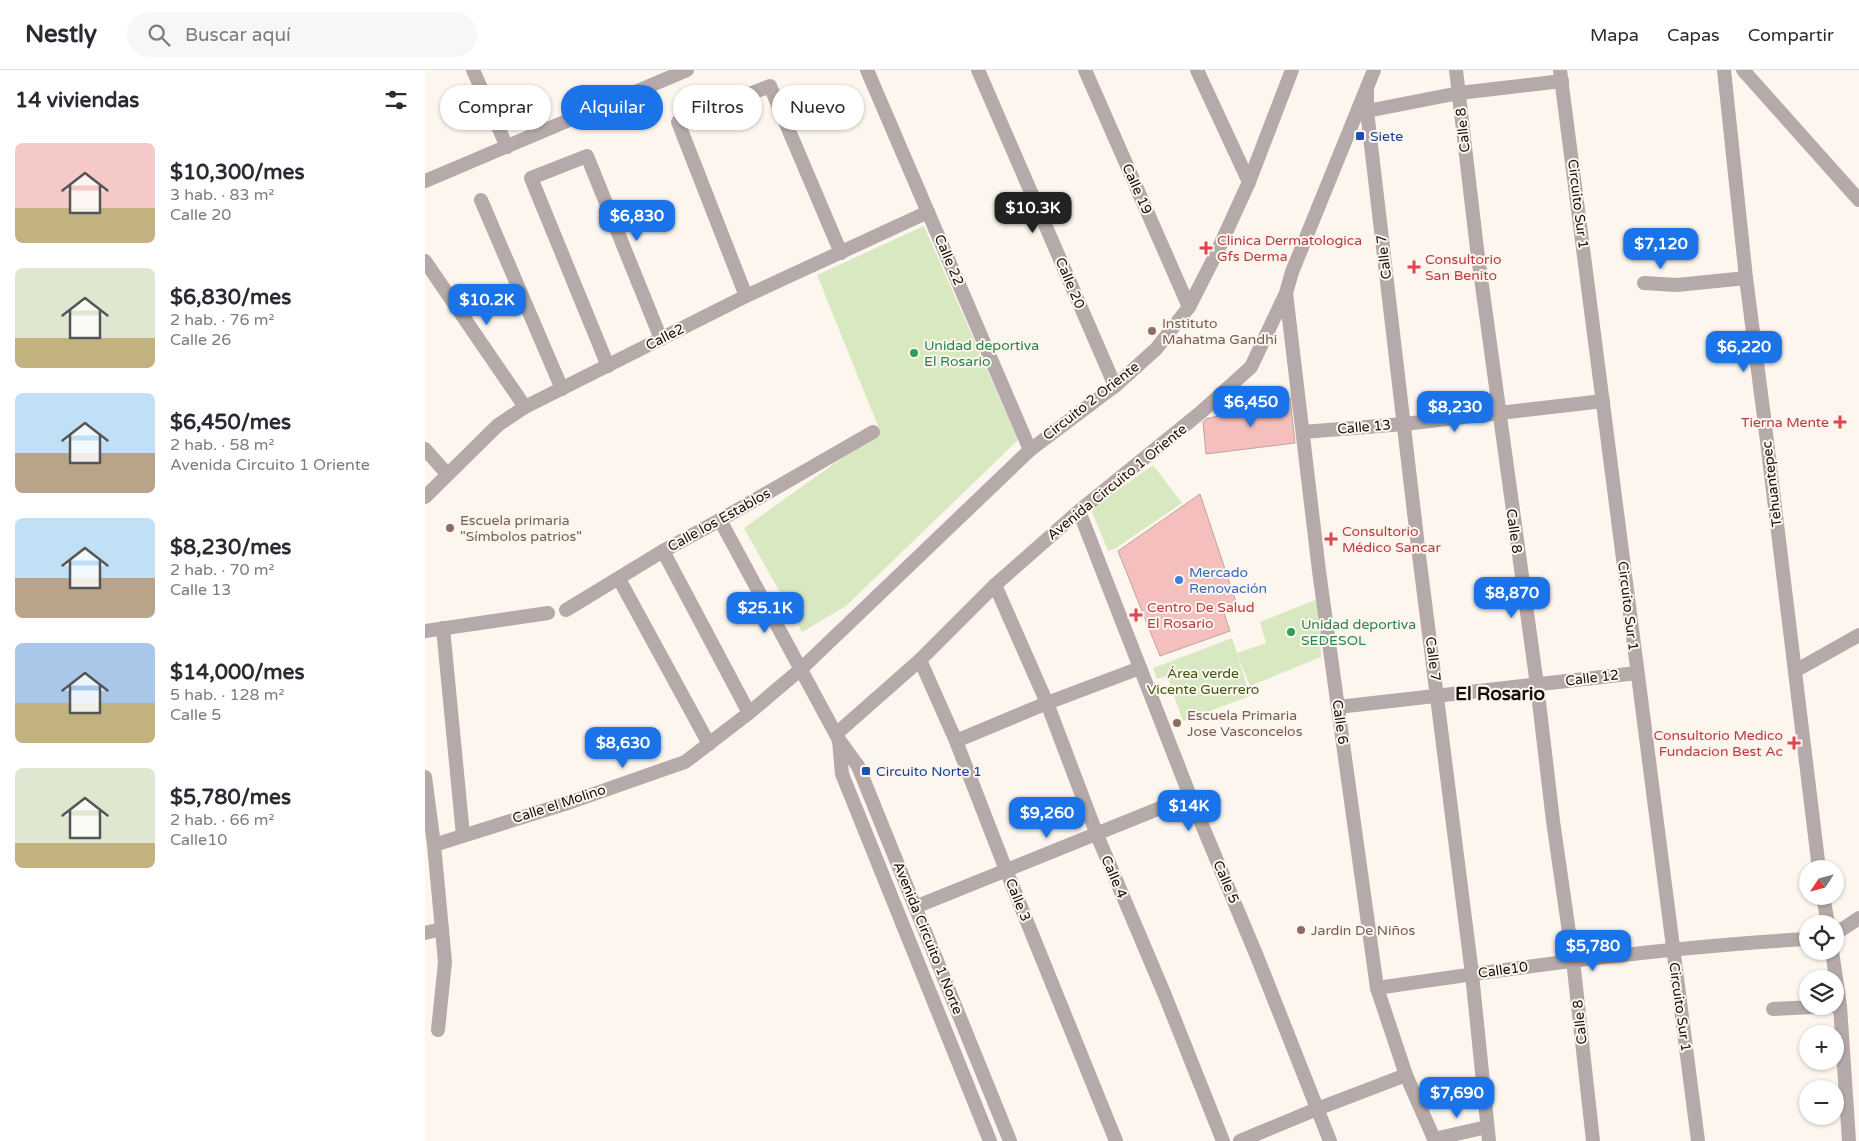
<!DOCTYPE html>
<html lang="es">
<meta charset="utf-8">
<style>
body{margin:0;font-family:"Varela Round",sans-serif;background:#f7f7f7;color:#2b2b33;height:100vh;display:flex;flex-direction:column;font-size:19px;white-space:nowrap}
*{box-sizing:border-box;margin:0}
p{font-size:16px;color:#7c7c81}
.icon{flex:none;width:28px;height:28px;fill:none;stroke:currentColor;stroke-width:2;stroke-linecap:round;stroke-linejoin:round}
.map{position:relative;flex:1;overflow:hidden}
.sheet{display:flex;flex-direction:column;background:#fff;width:425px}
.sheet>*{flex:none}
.guide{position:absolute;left:15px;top:15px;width:475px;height:45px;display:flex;gap:10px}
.needle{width:32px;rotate:234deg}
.controls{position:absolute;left:1374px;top:790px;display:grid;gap:10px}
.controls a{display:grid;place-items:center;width:45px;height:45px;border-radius:50%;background:#fff;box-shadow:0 1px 4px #0004;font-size:25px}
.price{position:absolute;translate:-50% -42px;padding:0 11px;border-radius:10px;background:#1a73e8;color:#fff;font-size:16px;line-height:32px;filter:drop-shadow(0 1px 2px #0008)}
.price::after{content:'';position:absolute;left:50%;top:30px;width:15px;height:11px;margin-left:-8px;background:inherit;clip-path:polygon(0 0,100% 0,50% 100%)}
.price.selected{background:#222;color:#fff}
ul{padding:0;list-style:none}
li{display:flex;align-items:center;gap:15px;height:125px;padding:0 15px}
li span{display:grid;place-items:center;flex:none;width:140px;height:100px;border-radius:8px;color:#555}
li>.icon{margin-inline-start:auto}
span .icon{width:60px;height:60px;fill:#fffc;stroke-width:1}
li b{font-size:21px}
h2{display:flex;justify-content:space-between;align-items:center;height:60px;padding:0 15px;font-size:21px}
.tag{padding:0 18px;border-radius:22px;background:#fff;box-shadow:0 1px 4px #0004;font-size:18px;line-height:45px}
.tag.selected{background:#1a73e8;color:#fff}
header{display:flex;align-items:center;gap:30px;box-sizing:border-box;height:70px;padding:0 25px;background:#fff;border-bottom:1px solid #e1e1e2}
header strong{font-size:24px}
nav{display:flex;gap:28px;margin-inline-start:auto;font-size:18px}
.search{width:350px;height:45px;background:#f7f7f7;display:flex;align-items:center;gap:12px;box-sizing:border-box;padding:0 18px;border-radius:28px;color:#7c7c81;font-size:19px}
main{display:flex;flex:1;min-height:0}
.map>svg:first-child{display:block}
.green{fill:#d8e9c2}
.building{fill:#f4bfbc;stroke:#bda3a1}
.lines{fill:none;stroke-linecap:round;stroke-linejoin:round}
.street{stroke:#b5a9a9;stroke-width:14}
.transit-dot{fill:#1a4fb4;stroke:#fdf6ee;stroke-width:2}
.health-dot{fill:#e0444e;stroke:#fdf6ee;stroke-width:2}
.education-dot{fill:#8d6e63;stroke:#fdf6ee;stroke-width:2}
.leisure-dot{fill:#2e9e5b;stroke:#fdf6ee;stroke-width:2}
.shop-dot{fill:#3f7fe0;stroke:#fdf6ee;stroke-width:2}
.labels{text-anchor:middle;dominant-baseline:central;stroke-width:4;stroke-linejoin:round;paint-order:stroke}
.street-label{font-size:14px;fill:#17110b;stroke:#fdf6ee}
.transit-label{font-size:14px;fill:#164399;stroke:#fdf6ee;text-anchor:start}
.health-label{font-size:14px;fill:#be3a42;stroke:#fdf6ee;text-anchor:start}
.education-label{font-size:14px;fill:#785e54;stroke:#fdf6ee;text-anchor:start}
.leisure-label{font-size:14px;fill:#27864d;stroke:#fdf6ee;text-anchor:start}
.shop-label{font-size:14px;fill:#366cbe;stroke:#fdf6ee;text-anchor:start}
.park-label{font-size:14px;fill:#405516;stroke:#fdf6ee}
.district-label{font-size:19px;font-weight:bold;fill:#17110b;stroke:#fdf6ee}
</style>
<header>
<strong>Nestly</strong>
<div class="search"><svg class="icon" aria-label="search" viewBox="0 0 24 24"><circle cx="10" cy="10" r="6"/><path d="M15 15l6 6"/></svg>Buscar aquí</div>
<nav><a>Mapa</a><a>Capas</a><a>Compartir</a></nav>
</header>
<main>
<section class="sheet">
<h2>14 viviendas<svg class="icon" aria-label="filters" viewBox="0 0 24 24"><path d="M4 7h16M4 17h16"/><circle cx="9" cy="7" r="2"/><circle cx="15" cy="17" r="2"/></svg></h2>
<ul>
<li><span style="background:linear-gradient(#f6c9c9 65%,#c2b280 0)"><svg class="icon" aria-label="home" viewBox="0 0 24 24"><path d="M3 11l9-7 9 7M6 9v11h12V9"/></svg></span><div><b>$10,300/mes</b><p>3 hab. · 83 m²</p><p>Calle 20</p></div></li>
<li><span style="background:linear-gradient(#dfe7d0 70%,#c2b280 0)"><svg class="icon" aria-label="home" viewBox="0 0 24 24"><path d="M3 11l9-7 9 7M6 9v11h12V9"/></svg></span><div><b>$6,830/mes</b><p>2 hab. · 76 m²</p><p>Calle 26</p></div></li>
<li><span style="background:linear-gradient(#bfe0f5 60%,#b9a48a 0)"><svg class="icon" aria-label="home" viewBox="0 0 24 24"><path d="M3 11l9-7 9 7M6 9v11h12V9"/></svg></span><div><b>$6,450/mes</b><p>2 hab. · 58 m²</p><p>Avenida Circuito 1 Oriente</p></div></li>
<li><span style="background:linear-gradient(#bfe0f5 60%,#b9a48a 0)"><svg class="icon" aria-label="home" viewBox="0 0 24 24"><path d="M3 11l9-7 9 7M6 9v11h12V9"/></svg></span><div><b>$8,230/mes</b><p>2 hab. · 70 m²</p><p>Calle 13</p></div></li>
<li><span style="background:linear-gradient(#a9c7e8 60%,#c2b280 0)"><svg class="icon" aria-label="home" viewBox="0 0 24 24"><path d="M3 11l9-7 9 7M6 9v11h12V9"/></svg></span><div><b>$14,000/mes</b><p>5 hab. · 128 m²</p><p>Calle 5</p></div></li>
<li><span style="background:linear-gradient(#dfe7d0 75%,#c2b280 0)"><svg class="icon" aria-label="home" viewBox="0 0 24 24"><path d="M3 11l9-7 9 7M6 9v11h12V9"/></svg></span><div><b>$5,780/mes</b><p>2 hab. · 66 m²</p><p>Calle10</p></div></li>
</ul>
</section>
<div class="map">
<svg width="1434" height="1071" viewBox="0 0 1434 1071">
<rect width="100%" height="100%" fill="#fdf6ee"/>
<g class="green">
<path d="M499,156L593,370L421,536L377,562L319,458L455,361L392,205Z"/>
<path d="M728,395L757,433L691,478L683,481L666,439Z"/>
<path d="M893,529L896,587L825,616L812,584L825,626L758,651L742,606L732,609L728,598L807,568L812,583L841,573L835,552Z"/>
</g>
<g class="building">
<path d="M865,328L870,373L781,384L778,352L781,349Z"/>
<path d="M775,424L813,538L799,543L805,561L735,586L693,481Z"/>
</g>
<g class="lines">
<g class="street">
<path d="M48,0L82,77"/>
<path d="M442,0L605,380"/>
<path d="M553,0L690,316"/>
<path d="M660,0L764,237"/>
<path d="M772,0L824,112"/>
<path d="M1031,0L1052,179L1112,615L1128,751L1148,890L1168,1071"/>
<path d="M1135,0L1273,1071"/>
<path d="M1299,0L1321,208L1339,347L1394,799"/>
<path d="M1318,0L1434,130"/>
<path d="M942,18V41L994,485L1047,904L1064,1071"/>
<path d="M942,41L1034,23L1137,11"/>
<path d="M0,111L262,0"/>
<path d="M56,130L137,319"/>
<path d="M0,191L100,337"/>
<path d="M1219,213L1252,215L1321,208"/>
<path d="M861,223L894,501L952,918L981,1005L1010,1071"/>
<path d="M321,226L253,52L345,16L416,183"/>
<path d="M183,296L106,108L162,86L236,269"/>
<path d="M878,362L979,354L1178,331"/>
<path d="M0,379L22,404"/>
<path d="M0,427L73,355L100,337L321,226L503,142"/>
<path d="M654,441L765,726L833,889L905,1071"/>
<path d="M295,450L414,670L433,696L585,1071"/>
<path d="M238,481L324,643"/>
<path d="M194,509L284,674"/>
<path d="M570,515L622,633L672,765L739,923L798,1071"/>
<path d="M141,540L238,481L295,450L448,362"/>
<path d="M18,558L38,765"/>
<path d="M0,561L123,543"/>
<path d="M495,590L531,671L581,800L691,1071"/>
<path d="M1370,601L1434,565"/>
<path d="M913,637L1212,603"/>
<path d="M411,664L495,590L570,515L654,441L775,343L826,297L861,223L867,202L949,0"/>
<path d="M414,670L417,704L565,1071"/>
<path d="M531,671L622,633L715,598"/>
<path d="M0,707L9,775L20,892L13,960"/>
<path d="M9,775L146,732L260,692L324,643L376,599L605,380L690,316L731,279L764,237L792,182L824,112L867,0"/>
<path d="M1398,826L1403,854"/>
<path d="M490,837L765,726"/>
<path d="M0,863L17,859"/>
<path d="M1410,864L1434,848"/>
<path d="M1407,881L1415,936L1424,1071"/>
<path d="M952,918C1095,897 1238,877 1382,869"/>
<path d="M1348,939L1408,936"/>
<path d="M1009,1069L1062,1057"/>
<path d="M815,1071L892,1039L981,1005"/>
</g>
</g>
<g class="transit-dot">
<rect x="930" y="61" width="10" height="10" rx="2.5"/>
<rect x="436" y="696" width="10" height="10" rx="2.5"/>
</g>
<g class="health-dot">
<path d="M778.5 170.5h5v5h5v5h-5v5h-5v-5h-5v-5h5z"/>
<path d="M986.5 189.5h5v5h5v5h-5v5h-5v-5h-5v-5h5z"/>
<path d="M1412.5 344.5h5v5h5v5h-5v5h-5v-5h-5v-5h5z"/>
<path d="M903.5 461.5h5v5h5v5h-5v5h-5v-5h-5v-5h5z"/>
<path d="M708.5 537.5h5v5h5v5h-5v5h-5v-5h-5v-5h5z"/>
<path d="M1366.5 665.5h5v5h5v5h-5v5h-5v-5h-5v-5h5z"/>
</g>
<g class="education-dot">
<circle cx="727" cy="261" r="5"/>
<circle cx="25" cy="458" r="5"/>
<circle cx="752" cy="653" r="5"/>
<circle cx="876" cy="860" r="5"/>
</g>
<g class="leisure-dot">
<circle cx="489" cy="283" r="5"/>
<circle cx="866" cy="562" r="5"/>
</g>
<circle class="shop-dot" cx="754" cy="510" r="5"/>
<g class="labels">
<g class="street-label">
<text transform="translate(1038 60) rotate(-96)">Calle 8</text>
<text transform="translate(712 119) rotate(66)">Calle 19</text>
<text transform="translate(1153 134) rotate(83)">Circuito Sur 1</text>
<text transform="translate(959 187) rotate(-97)">Calle 7</text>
<text transform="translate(524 190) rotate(67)">Calle 22</text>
<text transform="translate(645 213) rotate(67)">Calle 20</text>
<text transform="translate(240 267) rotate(-27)">Calle2</text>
<text transform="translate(666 331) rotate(-38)">Circuito 2 Oriente</text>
<text transform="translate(939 357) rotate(-5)">Calle 13</text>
<text transform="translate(692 412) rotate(-39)">Avenida Circuito 1 Oriente</text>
<text transform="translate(1347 414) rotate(-97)">Tehuantepec</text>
<text transform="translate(294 450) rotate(-29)">Calle los Establos</text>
<text transform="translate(1089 461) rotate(82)">Calle 8</text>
<text transform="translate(1203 536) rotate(83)">Circuito Sur 1</text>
<text transform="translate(1008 589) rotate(83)">Calle 7</text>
<text transform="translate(1167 608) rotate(-7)">Calle 12</text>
<text transform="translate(915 652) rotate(82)">Calle 6</text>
<text transform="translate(134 734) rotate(-18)">Calle el Molino</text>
<text transform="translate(689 807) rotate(67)">Calle 4</text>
<text transform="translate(801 812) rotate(67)">Calle 5</text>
<text transform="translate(593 830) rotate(68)">Calle 3</text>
<text transform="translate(503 868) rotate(68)">Avenida Circuito 1 Norte</text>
<text transform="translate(1078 900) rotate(-8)">Calle10</text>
<text transform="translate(1255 937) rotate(82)">Circuito Sur 1</text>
<text transform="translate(1155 952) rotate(-96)">Calle 8</text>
</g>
<g class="transit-label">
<text x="945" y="66">Siete</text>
<text x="451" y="701">Circuito Norte 1</text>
</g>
<g class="health-label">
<text x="792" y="170">Clinica Dermatologica<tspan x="792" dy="16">Gfs Derma</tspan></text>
<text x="1000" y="189">Consultorio<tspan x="1000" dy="16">San Benito</tspan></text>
<text x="1404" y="352" text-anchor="end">Tierna Mente</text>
<text x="917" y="461">Consultorio<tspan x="917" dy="16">Médico Sancar</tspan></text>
<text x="722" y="537">Centro De Salud<tspan x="722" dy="16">El Rosario</tspan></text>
<text x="1358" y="665" text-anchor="end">Consultorio Medico<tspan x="1358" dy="16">Fundacion Best Ac</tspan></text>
</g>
<g class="education-label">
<text x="737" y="253">Instituto<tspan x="737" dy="16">Mahatma Gandhi</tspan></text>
<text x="35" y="450">Escuela primaria<tspan x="35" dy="16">"Símbolos patrios"</tspan></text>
<text x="762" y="645">Escuela Primaria<tspan x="762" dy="16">Jose Vasconcelos</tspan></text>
<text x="886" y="860">Jardin De Niños</text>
</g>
<g class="leisure-label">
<text x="499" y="275">Unidad deportiva<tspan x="499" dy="16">El Rosario</tspan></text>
<text x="876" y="554">Unidad deportiva<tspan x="876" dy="16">SEDESOL</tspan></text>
</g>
<g class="shop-label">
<text x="764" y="502">Mercado<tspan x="764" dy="16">Renovación</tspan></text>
</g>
<g class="park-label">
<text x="778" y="603">Área verde<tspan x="778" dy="16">Vicente Guerrero</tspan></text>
</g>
<g class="district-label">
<text x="1075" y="624">El Rosario</text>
</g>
</g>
</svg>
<div class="controls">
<a><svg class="needle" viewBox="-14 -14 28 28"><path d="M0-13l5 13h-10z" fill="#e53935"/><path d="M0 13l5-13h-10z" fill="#7c7c81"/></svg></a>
<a><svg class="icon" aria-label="locate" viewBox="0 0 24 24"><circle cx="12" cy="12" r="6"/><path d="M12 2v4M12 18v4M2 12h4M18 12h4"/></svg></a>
<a><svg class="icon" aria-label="layers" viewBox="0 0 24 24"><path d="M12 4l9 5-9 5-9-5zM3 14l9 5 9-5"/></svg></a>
<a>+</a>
<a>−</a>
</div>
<b class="price selected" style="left:608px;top:164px">$10.3K</b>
<b class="price" style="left:212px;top:172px">$6,830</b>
<b class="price" style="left:1236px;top:200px">$7,120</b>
<b class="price" style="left:62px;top:256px">$10.2K</b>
<b class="price" style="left:1319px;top:303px">$6,220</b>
<b class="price" style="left:826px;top:358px">$6,450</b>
<b class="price" style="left:1030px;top:363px">$8,230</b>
<b class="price" style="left:1087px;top:549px">$8,870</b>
<b class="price" style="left:340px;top:564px">$25.1K</b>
<b class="price" style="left:198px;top:699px">$8,630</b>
<b class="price" style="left:764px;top:762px">$14K</b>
<b class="price" style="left:622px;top:769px">$9,260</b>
<b class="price" style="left:1168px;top:902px">$5,780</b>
<b class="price" style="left:1032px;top:1049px">$7,690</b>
<div class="guide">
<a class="tag">Comprar</a>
<a class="tag selected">Alquilar</a>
<a class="tag">Filtros</a>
<a class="tag">Nuevo</a>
</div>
</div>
</main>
